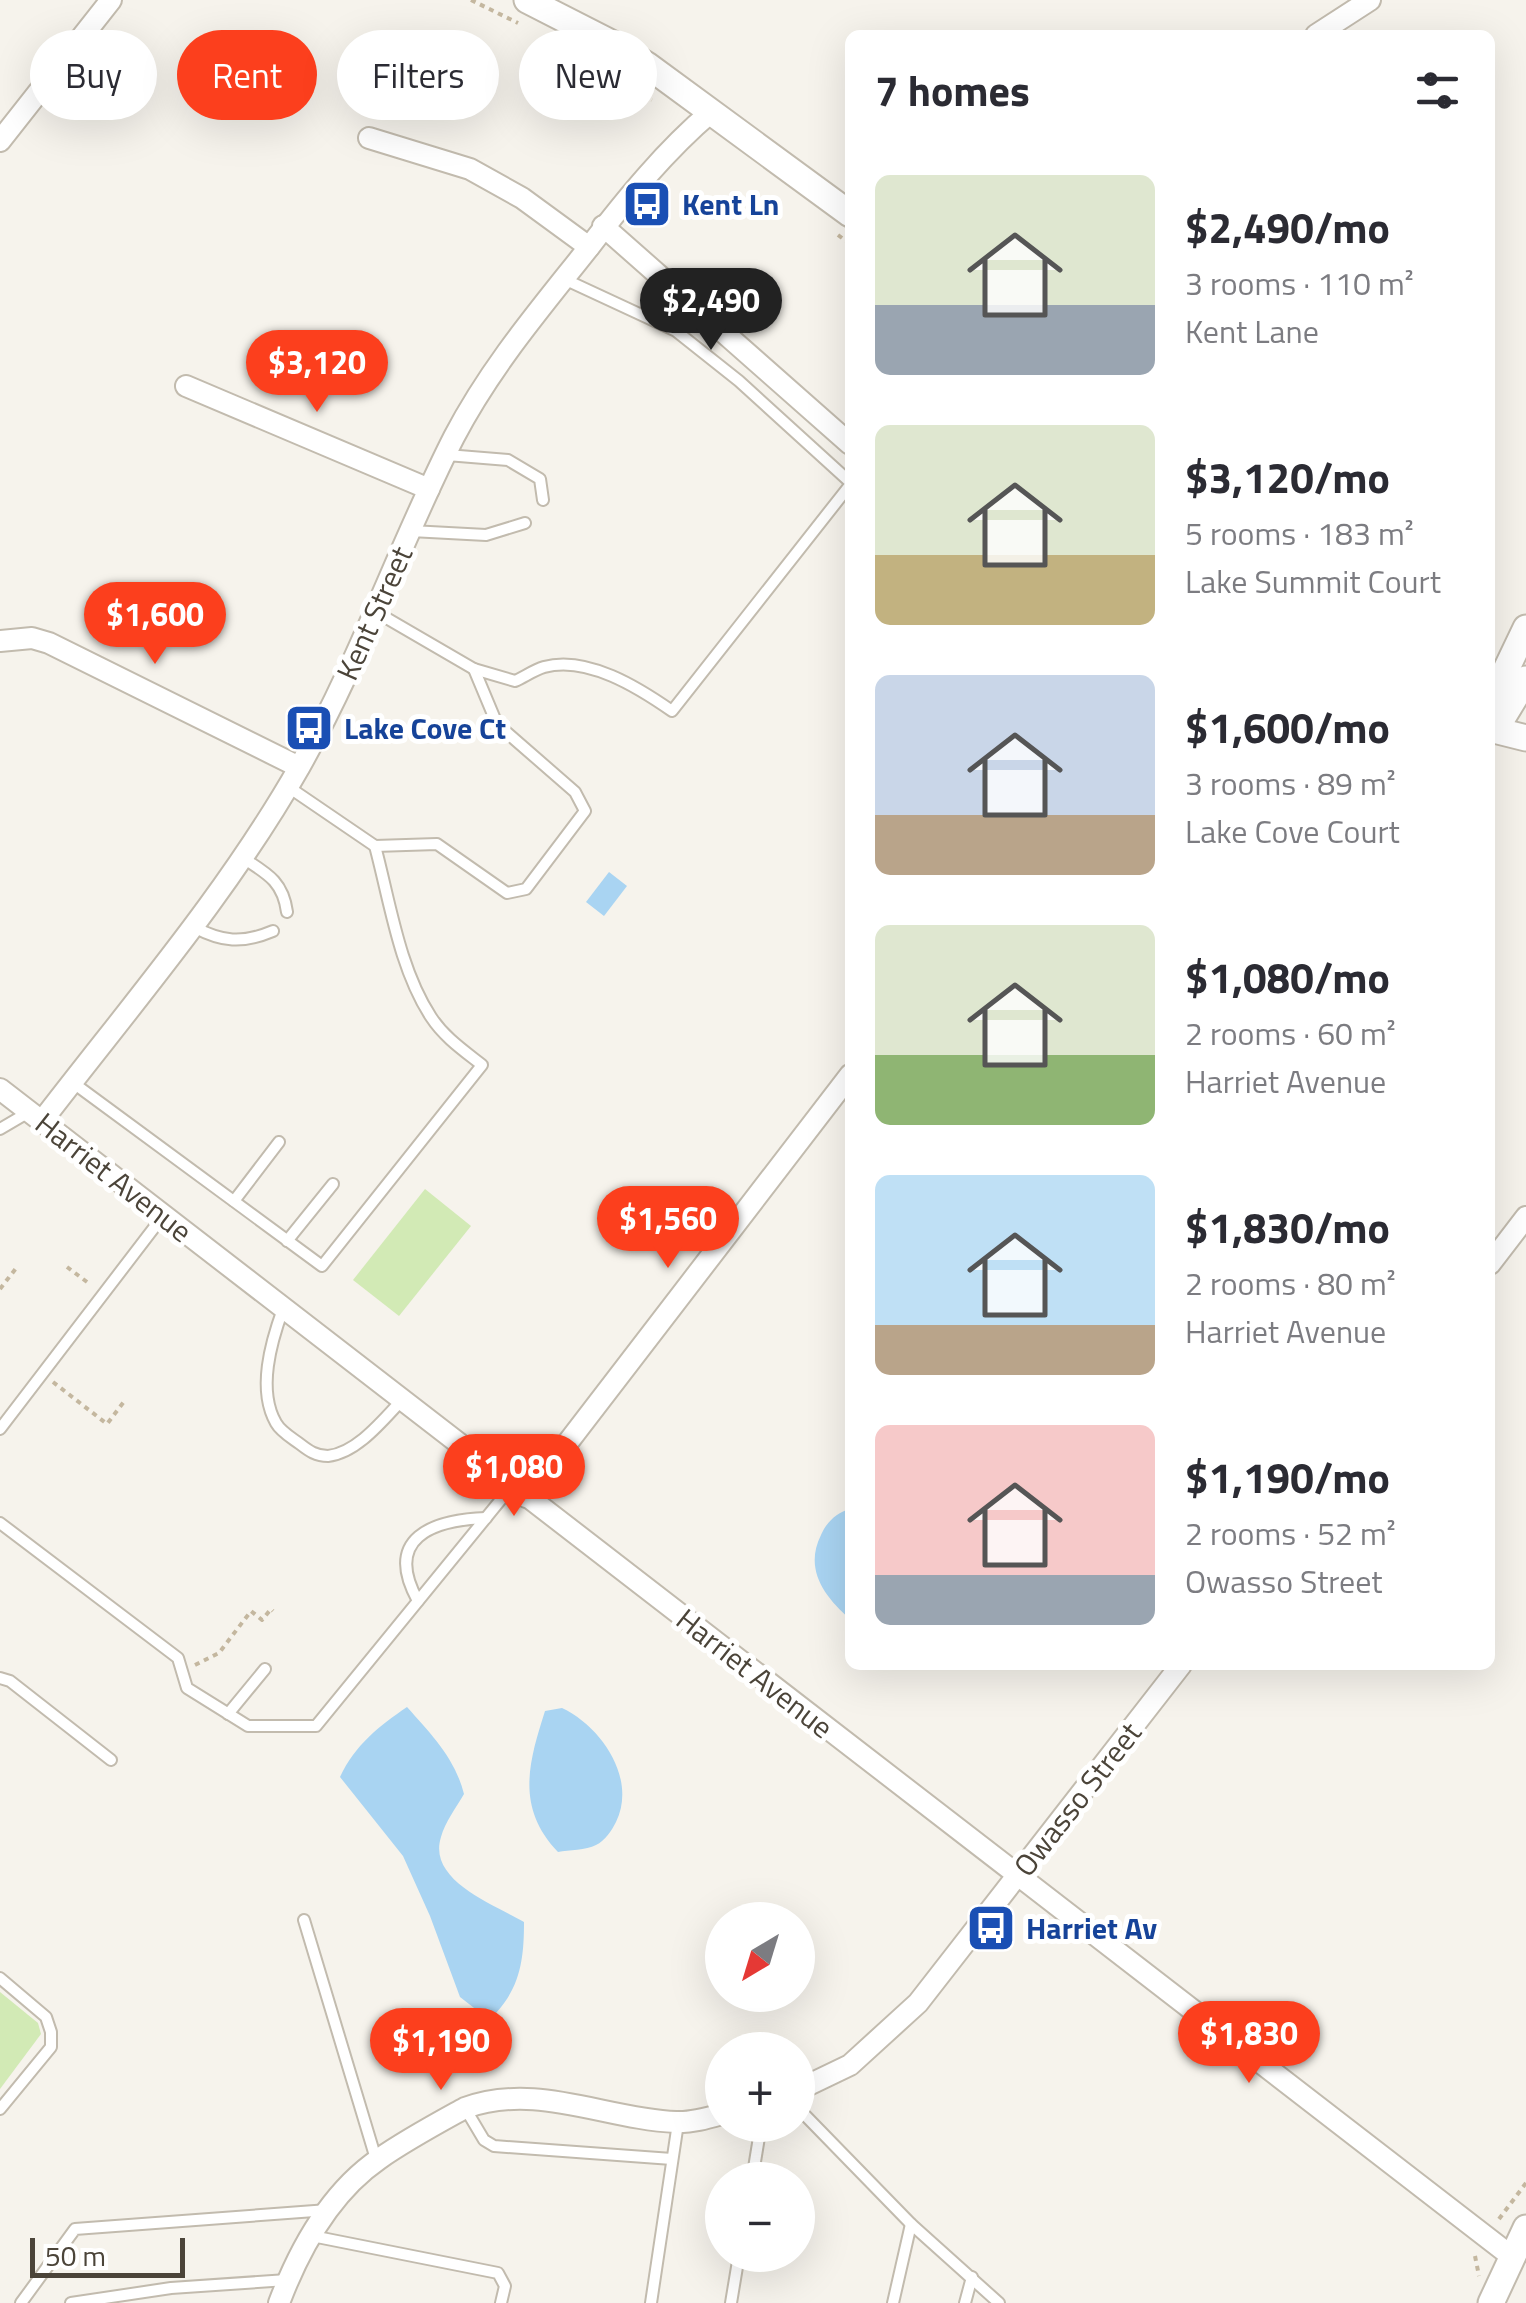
<!DOCTYPE html>
<meta charset="utf-8">
<style>
body{margin:0;font-family:"Titillium Web",sans-serif;background:#f2f2f3;color:#2b2b33;height:100vh;display:flex;flex-direction:column;font-size:38px;white-space:nowrap}
*{box-sizing:border-box;margin:0}
p{font-size:32px;color:#7c7c81}
.icon{flex:none;width:55px;height:55px;fill:none;stroke:currentColor;stroke-width:2;stroke-linecap:round;stroke-linejoin:round}
.map{position:relative;flex:1;overflow:hidden}
.side{position:absolute;left:845px;top:30px;width:650px;height:1640px;display:flex;flex-direction:column;background:#fff;border-radius:15px;box-shadow:0 10px 40px #0002}
.side>*{flex:none}
.guide{position:absolute;left:30px;top:30px;width:665px;height:90px;display:flex;gap:20px}
.needle{width:65px;rotate:218deg}
.fabs{position:absolute;left:705px;top:1902px;display:grid;gap:20px}
.fabs a{display:grid;place-items:center;width:110px;height:110px;border-radius:50%;background:#fff;box-shadow:0 10px 40px #0002;font-size:50px}
.scale{position:absolute;left:30px;bottom:25px;width:155px;box-sizing:border-box;padding-left:10px;border:5px solid #4b4439;border-top:0;font-size:28px;line-height:35px;white-space:nowrap;color:#4b4439;-webkit-text-stroke:8px #fff;paint-order:stroke}
.price{position:absolute;translate:-50% -85px;padding:0 22px;border-radius:35px;background:#fc3f1d;color:#fff;font-size:32px;line-height:65px;filter:drop-shadow(0 2px 5px #0008)}
.price::after{content:'';position:absolute;left:50%;top:60px;width:30px;height:22px;margin-left:-15px;background:inherit;clip-path:polygon(0 0,100% 0,50% 100%)}
.price.selected{background:#222;color:#fff}
ul{padding:0;list-style:none}
li{display:flex;align-items:center;gap:30px;height:250px;padding:0 30px}
li span{display:grid;place-items:center;flex:none;width:280px;height:200px;border-radius:15px;color:#555}
li>.icon{margin-inline-start:auto}
span .icon{width:120px;height:120px;fill:#fffc;stroke-width:1}
li b{font-size:42px}
h2{display:flex;justify-content:space-between;align-items:center;height:120px;padding:0 30px;font-size:42px}
.tag{padding:0 35px;border-radius:45px;background:#fff;box-shadow:0 10px 40px #0002;font-size:35px;line-height:90px}
.tag.selected{background:#fc3f1d;color:#fff}
.map>svg:first-child{display:block}
.green{fill:#d2eab5}
.water{fill:#a9d4f2}
.lines{fill:none;stroke-linecap:round;stroke-linejoin:round}
.service-casing{stroke:#c2bbae;stroke-width:14}
.minor-casing{stroke:#c2bbae;stroke-width:24}
.tertiary-casing{stroke:#c2bbae;stroke-width:29}
.path{stroke:#c4b79f;stroke-width:4;stroke-dasharray:5 5;stroke-linecap:butt}
.service{stroke:#fff;stroke-width:10}
.minor{stroke:#fff;stroke-width:20}
.tertiary{stroke:#fff;stroke-width:25}
.labels{text-anchor:middle;dominant-baseline:central;stroke-width:10;stroke-linejoin:round;paint-order:stroke}
.transit-label{font-size:30px;font-weight:bold;fill:#164399;stroke:#fff;text-anchor:start}
.street-label{font-size:30px;fill:#4b4439;stroke:#fff}
</style>
<div class="map">
<svg width="1526" height="2303" viewBox="0 0 1526 2303">
<rect width="100%" height="100%" fill="#f6f3ec"/>
<g class="green">
<path d="M425,1189L471,1226L399,1316L353,1280Z"/>
<path d="M0,1992L38,2023L41,2034L0,2089Z"/>
</g>
<g class="water">
<path d="M609,872L627,886L604,916L586,902Z"/>
<path d="M850,1509V1619C824,1596 804,1569 821,1535C826,1523 837,1512 850,1509Z"/>
<path d="M407,1707C431,1734 455,1758 464,1794C456,1808 445,1822 441,1837C427,1881 495,1905 524,1922C524,1957 521,1986 496,2013L478,2011L460,1997L430,1916L403,1856L340,1777C355,1745 379,1726 407,1707Z"/>
<path d="M562,1708C602,1727 637,1779 616,1822C612,1830 605,1841 596,1845C586,1850 569,1850 558,1852C516,1808 528,1764 545,1711Z"/>
</g>
<g class="lines">
<g class="service-casing">
<g id="service">
<path d="M564,279L676,331L739,381L850,482"/>
<path d="M447,455L508,460L540,479L543,500"/>
<path d="M411,531L486,535L525,523"/>
<path d="M376,612L474,669L515,681C524,677 534,670 544,667C587,655 639,688 672,711L850,485"/>
<path d="M287,786L375,846L437,844L507,893L526,889L585,811L575,792L497,724L474,669"/>
<path d="M243,858C268,874 283,882 287,912"/>
<path d="M194,927C222,942 242,944 273,931"/>
<path d="M72,1082L322,1266L482,1065C463,1050 444,1037 431,1017C399,968 390,902 375,846"/>
<path d="M0,1129L29,1112"/>
<path d="M234,1201L279,1142"/>
<path d="M287,1241L333,1184"/>
<path d="M283,1309C271,1342 257,1390 276,1423C281,1432 292,1438 300,1444C309,1451 316,1456 328,1456C357,1453 383,1420 402,1400"/>
<path d="M0,1429L163,1216"/>
<path d="M0,1523L178,1658L187,1688L248,1726H316L512,1486"/>
<path d="M418,1601C383,1538 432,1520 486,1518"/>
<path d="M0,1678L10,1681L111,1760"/>
<path d="M228,1714L265,1669"/>
<path d="M304,1920L376,2159"/>
<path d="M0,1978L46,2017L51,2032V2047L0,2109"/>
<path d="M465,2108L484,2140L494,2146L672,2159"/>
<path d="M798,2108L911,2224L999,2303"/>
<path d="M752,2180L761,2125"/>
<path d="M312,2236L498,2273L505,2286L501,2303"/>
<path d="M21,2303L75,2229L328,2210"/>
<path d="M71,2303L171,2288L287,2280"/>
<path d="M651,2303L678,2123"/>
<path d="M731,2303L739,2255"/>
<path d="M893,2303L911,2224"/>
<path d="M965,2303L972,2277"/>
</g>
</g>
<g class="minor-casing">
<g id="minor">
<path d="M1316,35L1370,0"/>
<path d="M369,138L470,169L522,198L589,247"/>
<path d="M0,141L111,0"/>
<path d="M603,226L850,444"/>
<path d="M186,386L429,489"/>
<path d="M0,641L32,638L49,643L299,767"/>
<path d="M0,1089L1511,2256"/>
<path d="M42,1121C131,1005 228,893 300,766C360,660 399,545 454,437C491,366 541,308 590,246C626,199 666,150 711,112"/>
<path d="M1490,1264L1526,1217"/>
<path d="M526,1497L850,1075"/>
<path d="M798,2090L850,2065L918,2003L1181,1665"/>
<path d="M279,2303C299,2250 331,2192 379,2159C406,2140 436,2124 465,2108C536,2082 605,2119 676,2122C691,2123 708,2118 722,2114"/>
</g>
</g>
<g class="tertiary-casing">
<g id="tertiary">
<path d="M527,0L615,45L647,65L850,214"/>
<path d="M1503,717L1526,679"/>
<path d="M1490,729L1526,738"/>
<path d="M1495,730L1504,674L1526,628"/>
<path d="M1491,2303L1526,2228"/>
</g>
</g>
<g class="path">
<path d="M471,0L518,23"/>
<path d="M593,62L652,100"/>
<path d="M838,235L850,244"/>
<path d="M67,1267L91,1285"/>
<path d="M0,1289L17,1267"/>
<path d="M53,1382L107,1424L126,1399"/>
<path d="M195,1665L219,1653L251,1611L262,1620L271,1609L273,1611"/>
<path d="M1499,2219L1526,2183"/>
<path d="M1475,2256L1479,2276"/>
</g>
<use href="#service" class="service"/>
<use href="#minor" class="minor"/>
<use href="#tertiary" class="tertiary"/>
</g>
<defs>
<g id="bus-square" transform="scale(2.5)"><rect x="-9" y="-9" width="18" height="18" rx="4" fill="#1a4fb4" stroke="#fff"/><path d="M-5-6H5V4H4V6H2V4H-2V6H-4V4H-5ZM-3.5-4V0h7V-4ZM-3.5 1.2v1.5H-2V1.2ZM2 1.2v1.5H3.5V1.2Z" fill="#fff"/></g>
</defs>
<g fill-rule="evenodd">
<use href="#bus-square" x="647" y="204"/>
<use href="#bus-square" x="309" y="728"/>
<use href="#bus-square" x="991" y="1928"/>
</g>
<g class="labels">
<g class="transit-label">
<text x="682" y="204">Kent Ln</text>
<text x="344" y="728">Lake Cove Ct</text>
<text x="1026" y="1928">Harriet Av</text>
</g>
<g class="street-label">
<text transform="translate(374 613) rotate(-66)">Kent Street</text>
<text transform="translate(114 1177) rotate(38)">Harriet Avenue</text>
<text transform="translate(755 1673) rotate(38)">Harriet Avenue</text>
<text transform="translate(1077 1799) rotate(-52)">Owasso Street</text>
</g>
</g>
</svg>
<div class="fabs">
<a><svg class="needle" viewBox="-14 -14 28 28"><path d="M0-13l5 13h-10z" fill="#e53935"/><path d="M0 13l5-13h-10z" fill="#7c7c81"/></svg></a>
<a>+</a>
<a>−</a>
</div>
<div class="scale">50 m</div>
<b class="price selected" style="left:711px;top:353px">$2,490</b>
<b class="price" style="left:317px;top:415px">$3,120</b>
<b class="price" style="left:155px;top:667px">$1,600</b>
<b class="price" style="left:668px;top:1271px">$1,560</b>
<b class="price" style="left:514px;top:1519px">$1,080</b>
<b class="price" style="left:1249px;top:2086px">$1,830</b>
<b class="price" style="left:441px;top:2093px">$1,190</b>
<div class="guide">
<a class="tag">Buy</a>
<a class="tag selected">Rent</a>
<a class="tag">Filters</a>
<a class="tag">New</a>
</div>
<section class="side">
<h2>7 homes<svg class="icon" aria-label="filters" viewBox="0 0 24 24"><path d="M4 7h16M4 17h16"/><circle cx="9" cy="7" r="2"/><circle cx="15" cy="17" r="2"/></svg></h2>
<ul>
<li><span style="background:linear-gradient(#dfe7d0 65%,#9aa5b1 0)"><svg class="icon" aria-label="home" viewBox="0 0 24 24"><path d="M3 11l9-7 9 7M6 9v11h12V9"/></svg></span><div><b>$2,490/mo</b><p>3 rooms · 110 m²</p><p>Kent Lane</p></div></li>
<li><span style="background:linear-gradient(#dfe7d0 65%,#c2b280 0)"><svg class="icon" aria-label="home" viewBox="0 0 24 24"><path d="M3 11l9-7 9 7M6 9v11h12V9"/></svg></span><div><b>$3,120/mo</b><p>5 rooms · 183 m²</p><p>Lake Summit Court</p></div></li>
<li><span style="background:linear-gradient(#c9d6e8 70%,#b9a48a 0)"><svg class="icon" aria-label="home" viewBox="0 0 24 24"><path d="M3 11l9-7 9 7M6 9v11h12V9"/></svg></span><div><b>$1,600/mo</b><p>3 rooms · 89 m²</p><p>Lake Cove Court</p></div></li>
<li><span style="background:linear-gradient(#dfe7d0 65%,#8fb573 0)"><svg class="icon" aria-label="home" viewBox="0 0 24 24"><path d="M3 11l9-7 9 7M6 9v11h12V9"/></svg></span><div><b>$1,080/mo</b><p>2 rooms · 60 m²</p><p>Harriet Avenue</p></div></li>
<li><span style="background:linear-gradient(#bfe0f5 75%,#b9a48a 0)"><svg class="icon" aria-label="home" viewBox="0 0 24 24"><path d="M3 11l9-7 9 7M6 9v11h12V9"/></svg></span><div><b>$1,830/mo</b><p>2 rooms · 80 m²</p><p>Harriet Avenue</p></div></li>
<li><span style="background:linear-gradient(#f6c9c9 75%,#9aa5b1 0)"><svg class="icon" aria-label="home" viewBox="0 0 24 24"><path d="M3 11l9-7 9 7M6 9v11h12V9"/></svg></span><div><b>$1,190/mo</b><p>2 rooms · 52 m²</p><p>Owasso Street</p></div></li>
</ul>
</section>
</div>
